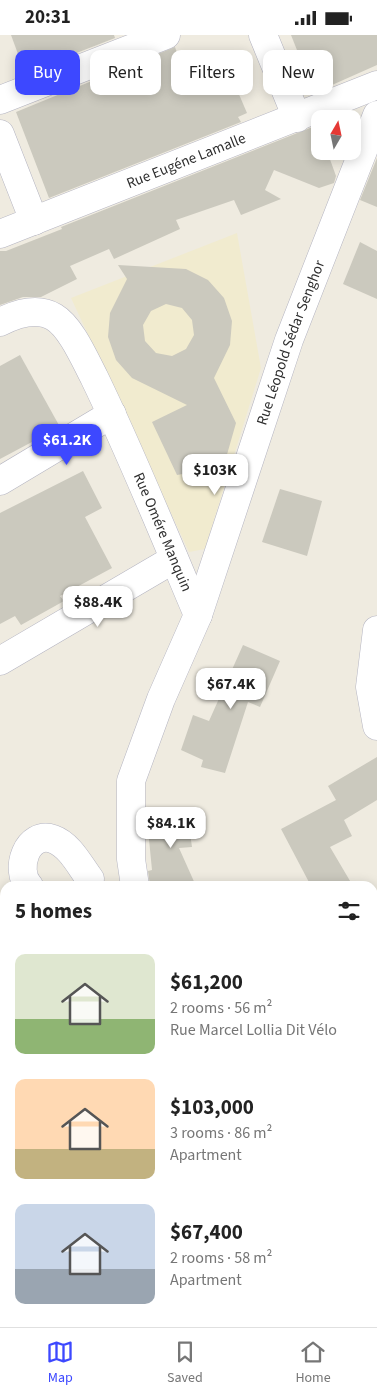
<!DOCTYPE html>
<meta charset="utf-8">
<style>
body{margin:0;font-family:"Source Sans 3",sans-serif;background:#f2f2f2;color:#222;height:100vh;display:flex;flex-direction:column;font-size:19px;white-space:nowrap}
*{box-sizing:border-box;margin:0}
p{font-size:16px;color:#767676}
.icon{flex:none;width:28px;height:28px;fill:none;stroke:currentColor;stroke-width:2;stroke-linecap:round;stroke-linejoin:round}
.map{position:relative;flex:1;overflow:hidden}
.panel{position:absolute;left:0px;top:846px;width:378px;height:446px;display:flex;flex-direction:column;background:#fff;border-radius:15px 15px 0 0;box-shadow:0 2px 12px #0003}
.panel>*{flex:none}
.guide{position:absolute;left:15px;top:15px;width:348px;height:45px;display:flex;gap:10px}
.needle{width:32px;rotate:9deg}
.controls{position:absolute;left:311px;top:75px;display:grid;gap:10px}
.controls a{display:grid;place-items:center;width:50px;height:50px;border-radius:10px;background:#fff;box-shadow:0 2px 12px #0003;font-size:25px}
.price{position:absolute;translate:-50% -42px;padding:0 11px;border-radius:10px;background:#fff;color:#222;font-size:16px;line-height:32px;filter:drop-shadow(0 1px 2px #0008)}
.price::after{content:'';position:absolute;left:50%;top:30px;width:15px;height:11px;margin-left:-8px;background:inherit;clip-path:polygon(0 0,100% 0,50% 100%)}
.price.selected{background:#3d48ff;color:#fff}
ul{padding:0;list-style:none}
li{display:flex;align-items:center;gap:15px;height:125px;padding:0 15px}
li span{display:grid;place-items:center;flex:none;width:140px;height:100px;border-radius:10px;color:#555}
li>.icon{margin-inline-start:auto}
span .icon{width:60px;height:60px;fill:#fffc;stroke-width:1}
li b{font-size:21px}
h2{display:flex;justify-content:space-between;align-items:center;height:60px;padding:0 15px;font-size:21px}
.pill{padding:0 18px;border-radius:10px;background:#fff;box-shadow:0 2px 12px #0003;font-size:18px;line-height:45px}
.pill.selected{background:#3d48ff;color:#fff}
.status{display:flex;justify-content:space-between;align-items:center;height:35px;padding:0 25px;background:#fff;direction:ltr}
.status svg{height:14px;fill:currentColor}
.tab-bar{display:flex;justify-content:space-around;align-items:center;height:70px;border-top:1px solid #e0e0e0;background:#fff;font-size:14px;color:#767676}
.tab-bar a{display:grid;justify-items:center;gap:2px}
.tab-bar .selected{color:#3d48ff}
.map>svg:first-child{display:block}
.education{fill:#f1ebcf}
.building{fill:#cbc9be;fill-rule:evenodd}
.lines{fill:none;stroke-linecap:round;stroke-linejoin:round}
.minor-casing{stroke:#b4b4c1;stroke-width:29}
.major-casing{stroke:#cdcdcd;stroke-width:29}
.minor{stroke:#fff;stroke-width:28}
.major{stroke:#f8e85c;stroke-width:28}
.labels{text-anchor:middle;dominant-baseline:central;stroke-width:4;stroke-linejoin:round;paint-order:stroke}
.street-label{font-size:15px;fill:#2e2e2e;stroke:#fff}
</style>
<div class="status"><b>20:31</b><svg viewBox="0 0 49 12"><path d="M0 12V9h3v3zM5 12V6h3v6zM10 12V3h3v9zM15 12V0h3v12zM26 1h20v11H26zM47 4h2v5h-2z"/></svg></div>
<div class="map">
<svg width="377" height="1292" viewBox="0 0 377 1292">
<rect width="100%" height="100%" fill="#efebe0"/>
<path class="education" d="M237,198L261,333L205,514L189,517L71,263Z"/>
<g class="building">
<path d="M11,0H114L115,3L25,38Z"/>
<path d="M291,0H377V30L314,58Z"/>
<path d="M175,12L185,42L211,32L220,56L235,50L247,78L238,82L241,87L49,163L16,77Z"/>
<path d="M320,89V116H327L336,141L334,148L319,153L274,135L265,155L281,164L241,180L234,165L176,185L180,194L114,224L109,214L70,231L77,244L41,262H23L0,270V216H6L62,194L61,192Z"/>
<path d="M377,123V172L360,165Z"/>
<path d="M360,207L377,216V264L343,249Z"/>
<path d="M118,230L186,234L208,245L224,263L232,286L230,310L214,343L236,388L226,423L200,436L177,440L152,387L187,370L132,343L116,325L108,302L110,278L127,244ZM166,269L182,273L192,285L194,300L186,314L172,321L156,318L145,306L143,290L151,276Z"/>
<path d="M20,320L60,392L0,424V331Z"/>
<path d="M83,436L102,473L85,482L112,533L60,561L64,566L21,590L15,581L0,589V478Z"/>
<path d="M280,454L322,466L307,521L262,507Z"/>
<path d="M243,610L280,626L260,672L248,667L225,738L201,732L203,725L181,715L193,680L209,686Z"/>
<path d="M377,722V765L344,785L352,801L330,812L353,851H311L281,794L336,765L328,751Z"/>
<path d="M198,778L201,796L190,798L192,812L179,813L196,851H150L148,836L152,835L147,784Z"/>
</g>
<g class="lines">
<g class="minor-casing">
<g id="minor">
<path d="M263,0L297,83"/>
<path d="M0,65L166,0"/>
<path d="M0,99L34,186"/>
<path id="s1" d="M0,199L377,50"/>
<path id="s2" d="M0,287C16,279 37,272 54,282C71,292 85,325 94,342C132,420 164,500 198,580"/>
<path d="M0,446L112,379"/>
<path d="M377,595L370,652L377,691"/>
<path d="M0,626L174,524"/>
<path d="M29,851C14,835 27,795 53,804C70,810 80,831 90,844"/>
<path id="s3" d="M135,851L131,824V746L161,664L198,580L289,305L377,80"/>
<path d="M372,897L377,895"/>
<path d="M0,1025L5,1014"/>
<path d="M0,1173L5,1181"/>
<path d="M16,1288V1292"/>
</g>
</g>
<g class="major-casing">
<g id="major">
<path d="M372,1050L377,1048"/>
<path d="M0,1257L5,1254"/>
</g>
</g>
<use href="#minor" class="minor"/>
<use href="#major" class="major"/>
</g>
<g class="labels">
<g class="street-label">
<text stroke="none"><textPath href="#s1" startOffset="200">Rue Eugéne Lamalle</textPath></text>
<text stroke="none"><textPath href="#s3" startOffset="572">Rue Léopold Sédar Senghor</textPath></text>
<text stroke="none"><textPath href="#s2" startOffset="299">Rue Omére Manquin</textPath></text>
</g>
</g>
</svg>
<div class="controls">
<a><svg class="needle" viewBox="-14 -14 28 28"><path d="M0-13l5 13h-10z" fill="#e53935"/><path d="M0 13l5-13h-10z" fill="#767676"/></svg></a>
</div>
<b class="price selected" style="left:67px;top:431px">$61.2K</b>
<b class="price" style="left:215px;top:461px">$103K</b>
<b class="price" style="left:98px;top:593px">$88.4K</b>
<b class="price" style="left:231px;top:675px">$67.4K</b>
<b class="price" style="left:171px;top:814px">$84.1K</b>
<div class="guide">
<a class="pill selected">Buy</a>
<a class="pill">Rent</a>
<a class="pill">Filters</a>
<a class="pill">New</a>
</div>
<section class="panel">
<h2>5 homes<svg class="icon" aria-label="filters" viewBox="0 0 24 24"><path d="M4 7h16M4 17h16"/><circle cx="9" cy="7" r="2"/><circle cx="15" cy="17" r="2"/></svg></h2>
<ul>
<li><span style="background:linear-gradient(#dfe7d0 65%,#8fb573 0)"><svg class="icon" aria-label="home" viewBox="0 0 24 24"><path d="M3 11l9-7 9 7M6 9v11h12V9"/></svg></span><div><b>$61,200</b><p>2 rooms · 56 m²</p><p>Rue Marcel Lollia Dit Vélo</p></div></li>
<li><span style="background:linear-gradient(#ffd9b3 70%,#c2b280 0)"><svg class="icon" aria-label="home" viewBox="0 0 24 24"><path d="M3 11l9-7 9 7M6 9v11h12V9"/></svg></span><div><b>$103,000</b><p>3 rooms · 86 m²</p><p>Apartment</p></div></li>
<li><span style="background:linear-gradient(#c9d6e8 65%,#9aa5b1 0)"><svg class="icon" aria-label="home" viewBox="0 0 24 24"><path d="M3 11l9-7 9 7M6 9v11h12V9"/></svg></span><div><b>$67,400</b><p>2 rooms · 58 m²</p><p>Apartment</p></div></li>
</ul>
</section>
</div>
<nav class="tab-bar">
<a class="selected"><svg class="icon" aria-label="map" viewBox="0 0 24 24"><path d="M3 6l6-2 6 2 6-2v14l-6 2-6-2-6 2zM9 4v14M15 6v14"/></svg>Map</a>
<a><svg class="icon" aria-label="saved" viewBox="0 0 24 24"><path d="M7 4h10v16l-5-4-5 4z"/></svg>Saved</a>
<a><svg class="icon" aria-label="home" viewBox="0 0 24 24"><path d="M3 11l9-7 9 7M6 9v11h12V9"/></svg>Home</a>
</nav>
